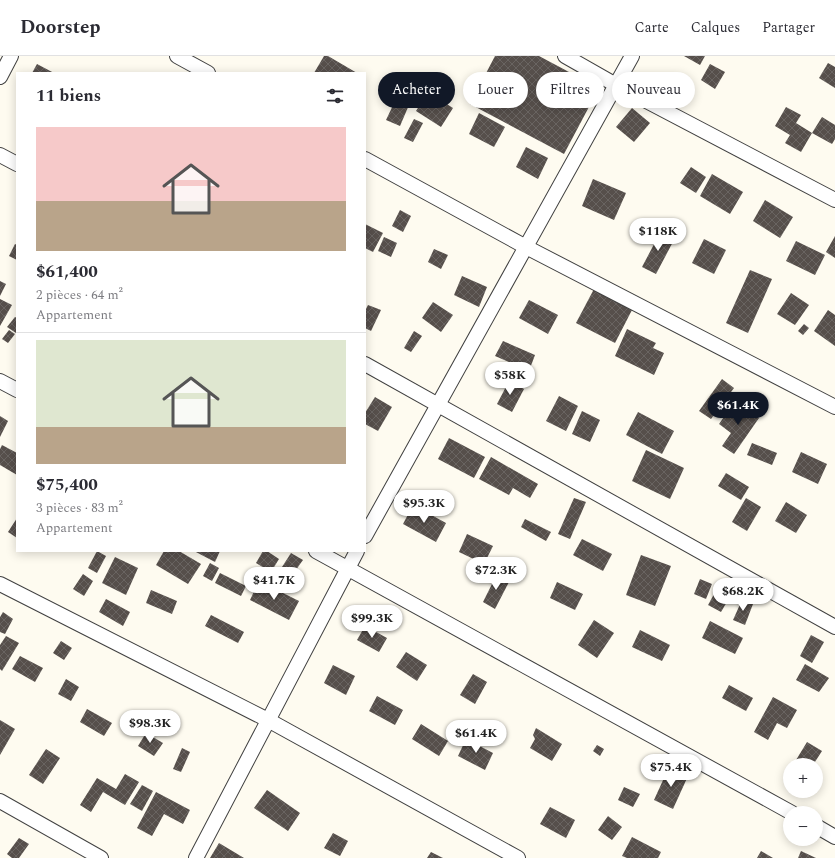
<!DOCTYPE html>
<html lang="fr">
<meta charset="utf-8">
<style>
body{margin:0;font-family:Spectral,serif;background:#f7f7f7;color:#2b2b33;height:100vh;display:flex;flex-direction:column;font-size:15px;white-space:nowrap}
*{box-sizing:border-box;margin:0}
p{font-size:13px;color:#7c7c81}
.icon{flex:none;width:22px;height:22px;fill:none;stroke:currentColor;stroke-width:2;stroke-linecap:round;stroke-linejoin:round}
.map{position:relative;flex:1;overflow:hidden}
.panel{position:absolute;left:16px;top:16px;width:350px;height:480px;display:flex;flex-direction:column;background:#fff;border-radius:0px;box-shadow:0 2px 10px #0003}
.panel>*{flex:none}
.top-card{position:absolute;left:378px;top:16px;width:380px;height:36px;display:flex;gap:8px}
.tools{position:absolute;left:783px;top:702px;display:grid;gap:8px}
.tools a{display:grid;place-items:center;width:40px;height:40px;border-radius:50%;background:#fff;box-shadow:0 2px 10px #0003;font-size:20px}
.price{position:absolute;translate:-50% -34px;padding:0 9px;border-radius:14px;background:#fff;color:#222;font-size:13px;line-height:26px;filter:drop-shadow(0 1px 2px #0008)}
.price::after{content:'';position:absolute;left:50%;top:24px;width:12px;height:9px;margin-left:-6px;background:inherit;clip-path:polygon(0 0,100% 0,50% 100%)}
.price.selected{background:#111827;color:#fff}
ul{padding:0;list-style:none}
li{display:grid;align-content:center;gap:8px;height:212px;padding:0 20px}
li+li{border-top:1px solid #e1e1e2}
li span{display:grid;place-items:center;height:124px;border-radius:0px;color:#555}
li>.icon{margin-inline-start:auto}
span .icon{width:72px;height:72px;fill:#fffc;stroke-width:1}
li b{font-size:17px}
h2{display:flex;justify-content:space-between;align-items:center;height:48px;padding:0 20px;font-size:17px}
.pill{padding:0 14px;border-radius:18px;background:#fff;box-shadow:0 2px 10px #0003;font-size:14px;line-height:36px}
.pill.selected{background:#111827;color:#fff}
header{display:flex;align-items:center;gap:24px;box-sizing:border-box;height:56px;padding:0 20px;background:#fff;border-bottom:1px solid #e1e1e2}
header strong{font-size:19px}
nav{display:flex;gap:22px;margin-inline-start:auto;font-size:14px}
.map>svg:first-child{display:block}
.building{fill:url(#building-cross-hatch)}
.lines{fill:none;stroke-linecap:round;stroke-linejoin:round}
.street-casing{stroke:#414141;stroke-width:16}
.street{stroke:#fff;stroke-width:14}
</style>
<header>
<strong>Doorstep</strong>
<nav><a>Carte</a><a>Calques</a><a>Partager</a></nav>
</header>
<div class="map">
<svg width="835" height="802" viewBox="0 0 835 802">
<defs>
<pattern id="building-cross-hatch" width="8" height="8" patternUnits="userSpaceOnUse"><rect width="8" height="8" fill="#564f4b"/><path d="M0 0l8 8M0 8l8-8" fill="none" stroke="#696461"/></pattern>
</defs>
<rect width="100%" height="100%" fill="#fefbf0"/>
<g class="building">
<path d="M324,0H328L357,17H314Z"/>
<path d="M495,0H539L599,32L564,98L470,48Z"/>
<path d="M684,0H705L700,9Z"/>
<path d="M828,7L835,11V32L819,22Z"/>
<path d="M37,8L54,17H32Z"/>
<path d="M710,8L725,16L715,33L701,24Z"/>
<path d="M428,36L453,52L441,71L416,55Z"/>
<path d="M396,43L409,49L400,70L386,64Z"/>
<path d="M786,51L801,59L796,67L812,77L801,96L785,87L790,79L775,70Z"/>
<path d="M632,52L650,67L634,86L616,71Z"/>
<path d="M479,57L505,71L494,91L469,78Z"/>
<path d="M822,61L835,69V83L832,88L812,77Z"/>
<path d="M414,63L423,67L413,86L404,82Z"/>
<path d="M526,91L548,102L538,123L516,111Z"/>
<path d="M691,111L706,121L696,137L680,127Z"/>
<path d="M712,118L743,136L730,158L700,140Z"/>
<path d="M593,123L626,137L614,164L582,150Z"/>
<path d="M765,144L793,161L780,182L753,165Z"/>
<path d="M400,154L411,160L403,176L392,170Z"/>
<path d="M365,168L383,177L373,196L365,192Z"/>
<path d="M661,175L675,182L656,218L642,211Z"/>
<path d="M835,180V202L826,196Z"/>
<path d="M384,181L397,187L391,201L378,195Z"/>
<path d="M704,183L726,194L714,218L692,207Z"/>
<path d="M796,185L825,199L815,219L786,205Z"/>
<path d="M15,188L17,189V204L9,200Z"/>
<path d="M434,193L448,199L441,213L428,206Z"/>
<path d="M750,214L772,223L748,277L726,267Z"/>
<path d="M462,220L487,231L479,251L454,239Z"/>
<path d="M0,225L6,228L0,240Z"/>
<path d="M594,233L632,254L615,287L576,267Z"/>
<path d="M791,237L809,249L795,269L777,258Z"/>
<path d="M0,243L12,249L0,270Z"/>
<path d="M529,244L558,259L548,278L519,262Z"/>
<path d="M433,246L453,259L441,276L422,262Z"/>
<path d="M368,249L381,254L371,275L365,272V255Z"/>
<path d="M828,254L835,259V290L814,275Z"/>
<path d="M15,261L17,262L16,277L7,271Z"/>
<path d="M804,268L809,272L803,279L798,275Z"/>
<path d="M627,273L656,287L653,292L664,297L654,319L615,300Z"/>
<path d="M9,274L15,278L8,287L2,283Z"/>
<path d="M414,275L422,280L411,296L404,292Z"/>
<path d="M503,285L535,299L529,315L495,300Z"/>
<path d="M722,323L734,332L711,363L699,355Z"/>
<path d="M509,325L524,333L512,356L497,348Z"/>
<path d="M559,340L578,350L566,375L546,365Z"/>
<path d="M375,341L392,351L378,375L365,368V357Z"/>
<path d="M735,345L759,362L734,398L722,390L731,377L719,368Z"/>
<path d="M582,355L600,364L590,386L572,378Z"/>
<path d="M638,356L674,375L662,398L626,379Z"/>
<path d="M0,360L8,365L0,381Z"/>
<path d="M449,382L485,401L474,422L438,403Z"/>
<path d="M752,387L777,397L772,409L747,399Z"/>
<path d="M2,389L17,397V419L0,409V393Z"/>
<path d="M646,394L684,412L670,443L632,425Z"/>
<path d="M801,396L827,408L818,428L792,416Z"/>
<path d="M491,401L538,428L530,442L513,432L509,439L479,423Z"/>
<path d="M726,417L749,431L741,444L718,430Z"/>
<path d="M574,442L586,446L570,483L558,478Z"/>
<path d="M746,442L761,451L747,475L732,466Z"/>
<path d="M786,446L807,459L796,477L775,465Z"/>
<path d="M413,449L446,467L436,486L403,468Z"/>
<path d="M17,462V482L8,476Z"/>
<path d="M525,463L551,476L546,485L521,471Z"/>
<path d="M467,478L493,490L484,508L459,496Z"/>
<path d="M582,483L612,498L603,515L573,499Z"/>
<path d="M97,495L106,500L97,517L88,512Z"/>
<path d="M164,495H179L201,508L188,528L156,509Z"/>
<path d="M194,495H220L215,506Z"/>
<path d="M263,495H267L279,503L271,516L256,507Z"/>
<path d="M291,497L303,504L293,518L282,511Z"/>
<path d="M641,499L671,510L655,550L626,539Z"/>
<path d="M115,501L138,512L126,539L102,527Z"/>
<path d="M210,507L219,512L212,525L203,520Z"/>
<path d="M220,517L246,530L241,540L215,527Z"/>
<path d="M83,518L93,525L84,540L73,533Z"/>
<path d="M497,518L510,524L495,553L483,546Z"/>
<path d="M700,523L712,528L706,543L694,538Z"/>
<path d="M259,525L299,545L289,564L250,544Z"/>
<path d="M557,526L583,538L575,554L550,542Z"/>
<path d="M718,531L731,539L721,556L708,549Z"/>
<path d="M151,534L177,545L172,558L146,547Z"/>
<path d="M106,543L130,556L123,570L99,556Z"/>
<path d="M742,544L753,548L745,569L733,564Z"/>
<path d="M3,556L13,563L5,578L0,576V561Z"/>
<path d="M211,559L244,576L238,587L205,570Z"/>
<path d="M594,564L614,577L597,602L578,589Z"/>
<path d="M710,565L743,582L735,598L702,582Z"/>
<path d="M365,570L387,582L379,596L357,584Z"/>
<path d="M640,574L670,589L662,605L632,591Z"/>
<path d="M811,579L824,586L812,607L800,600Z"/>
<path d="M6,580L19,587L2,615L0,613V589Z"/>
<path d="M61,585L72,592L64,604L53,597Z"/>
<path d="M406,596L427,609L417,625L396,611Z"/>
<path d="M20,600L43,612L35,626L12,613Z"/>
<path d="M805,608L829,622L819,636L796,624Z"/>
<path d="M333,609L355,620L346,639L324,627Z"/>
<path d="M473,618L487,626L475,648L460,639Z"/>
<path d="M66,623L79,631L71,645L58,638Z"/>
<path d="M729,629L753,642L746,655L722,642Z"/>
<path d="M377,640L403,654L395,669L369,655Z"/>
<path d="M773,641L797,654L787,672L777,667L768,684L754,676Z"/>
<path d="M87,653L112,667L104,680L80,666Z"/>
<path d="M0,664L15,673L0,699Z"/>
<path d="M421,668L448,685L439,700L412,683Z"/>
<path d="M536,672L562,688L552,705L530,692L535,683L533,679Z"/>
<path d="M146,677L163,687L154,700L138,690Z"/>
<path d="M466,683L493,697L485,714L458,700Z"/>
<path d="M807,686L822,695L813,709H793Z"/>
<path d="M597,689L604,693L600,700L593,695Z"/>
<path d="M182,692L190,696L181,716L173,713Z"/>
<path d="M46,693L60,702L43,728L29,719Z"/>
<path d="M669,711L688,720L673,753L654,744Z"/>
<path d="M125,718L139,726L125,749L103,736L91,756L80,749L97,722L116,733Z"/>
<path d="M142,729L153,735L142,755L130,748Z"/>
<path d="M624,731L640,738L633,751L618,744Z"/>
<path d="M267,734L300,757L288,775L254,752Z"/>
<path d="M156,736L190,754L183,768L164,758L152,780L137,772Z"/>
<path d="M550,751L575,764L566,782L540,768Z"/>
<path d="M608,760L622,771L612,784L598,774Z"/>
<path d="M333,777L348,785L340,800L324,792Z"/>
<path d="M632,781L661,796L658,802H627L622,800Z"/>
<path d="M19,782L29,788L19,802H12L7,798Z"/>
<path d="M219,787L244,802H210Z"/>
<path d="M761,795L773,802H757Z"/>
<path d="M801,795L816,802H798Z"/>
<path d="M431,796L443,802H427Z"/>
</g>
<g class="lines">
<g class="street-casing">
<g id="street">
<path d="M177,0L208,17"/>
<path d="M565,0L616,29L835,144"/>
<path d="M0,21L11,0"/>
<path d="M0,99L17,108"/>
<path d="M365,103L526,191L835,351"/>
<path d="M365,308L835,571"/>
<path d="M0,325L17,334"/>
<path d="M365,480L632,0"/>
<path d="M316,495L792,757"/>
<path d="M0,528L268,664L518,802"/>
<path d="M0,745L101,802"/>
<path d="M816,770L835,781"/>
<path d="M196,802L357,495"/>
</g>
</g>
<use href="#street" class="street"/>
</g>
</svg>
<div class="tools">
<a>+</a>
<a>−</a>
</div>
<b class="price" style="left:658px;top:196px">$118K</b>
<b class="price" style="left:510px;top:340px">$58K</b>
<b class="price selected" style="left:738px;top:370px">$61.4K</b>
<b class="price" style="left:424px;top:468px">$95.3K</b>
<b class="price" style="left:496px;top:535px">$72.3K</b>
<b class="price" style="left:274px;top:545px">$41.7K</b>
<b class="price" style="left:743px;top:556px">$68.2K</b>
<b class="price" style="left:372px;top:583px">$99.3K</b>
<b class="price" style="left:150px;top:688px">$98.3K</b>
<b class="price" style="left:476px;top:698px">$61.4K</b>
<b class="price" style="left:671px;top:732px">$75.4K</b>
<div class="top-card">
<a class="pill selected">Acheter</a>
<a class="pill">Louer</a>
<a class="pill">Filtres</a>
<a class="pill">Nouveau</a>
</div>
<section class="panel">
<h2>11 biens<svg class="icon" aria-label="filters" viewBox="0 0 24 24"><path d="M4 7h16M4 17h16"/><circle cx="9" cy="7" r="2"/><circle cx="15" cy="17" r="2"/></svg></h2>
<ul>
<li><span style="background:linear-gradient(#f6c9c9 60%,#b9a48a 0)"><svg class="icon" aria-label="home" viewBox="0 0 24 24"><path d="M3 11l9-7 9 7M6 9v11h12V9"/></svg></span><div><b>$61,400</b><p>2 pièces · 64 m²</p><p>Appartement</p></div></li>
<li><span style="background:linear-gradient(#dfe7d0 70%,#b9a48a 0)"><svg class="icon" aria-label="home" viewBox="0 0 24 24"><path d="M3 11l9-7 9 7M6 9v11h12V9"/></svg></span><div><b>$75,400</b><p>3 pièces · 83 m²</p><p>Appartement</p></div></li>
</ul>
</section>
</div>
